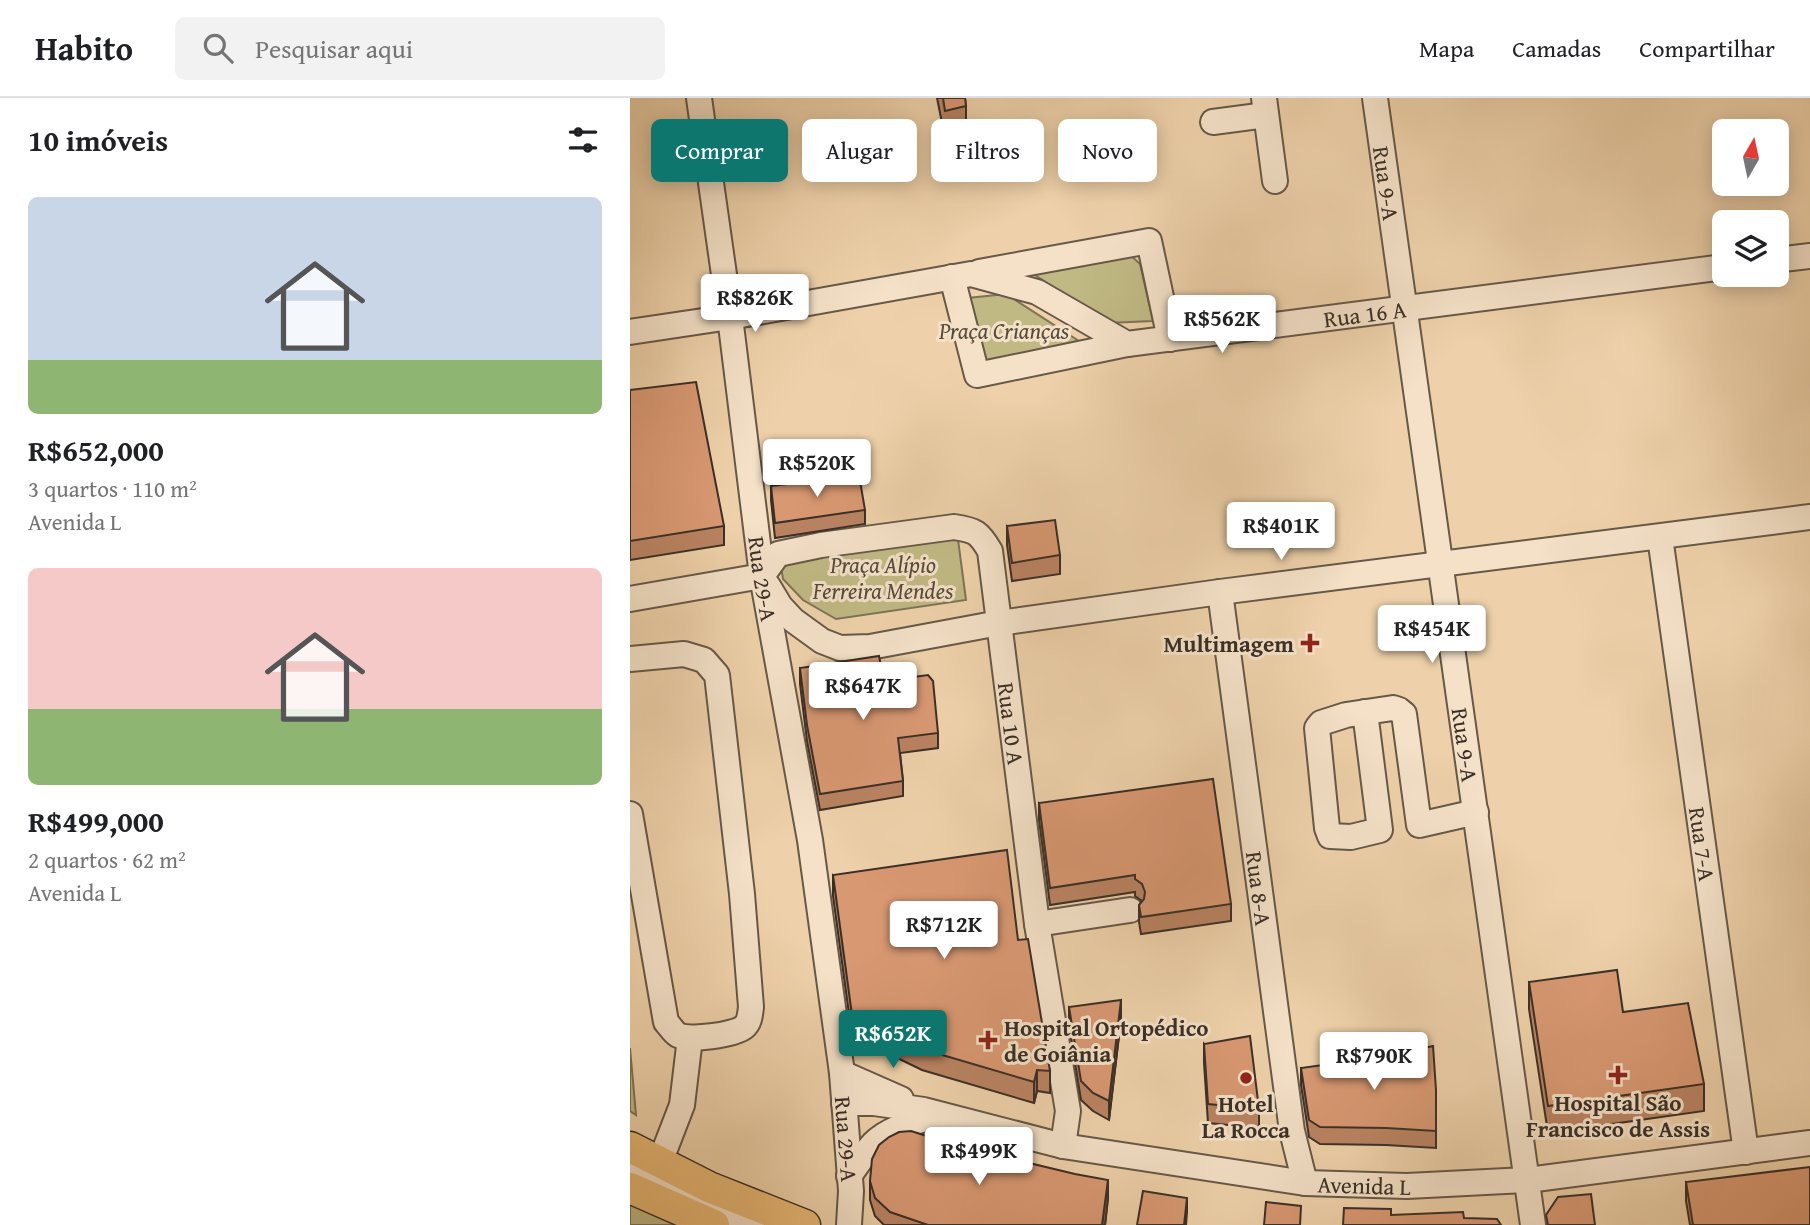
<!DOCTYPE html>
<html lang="pt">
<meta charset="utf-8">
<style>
body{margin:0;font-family:"Gentium Book Plus",serif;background:#f2f2f2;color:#202124;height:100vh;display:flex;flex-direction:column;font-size:26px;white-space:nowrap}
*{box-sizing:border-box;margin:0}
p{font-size:23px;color:#757577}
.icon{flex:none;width:38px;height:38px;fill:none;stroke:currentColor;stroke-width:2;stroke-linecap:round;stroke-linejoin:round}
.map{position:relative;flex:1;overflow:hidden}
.panel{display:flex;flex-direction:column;background:#fff;width:630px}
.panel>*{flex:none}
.guide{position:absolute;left:21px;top:21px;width:665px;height:63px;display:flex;gap:14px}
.needle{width:46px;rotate:9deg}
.controls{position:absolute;left:1082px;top:21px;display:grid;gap:14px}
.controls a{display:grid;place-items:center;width:77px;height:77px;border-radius:10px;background:#fff;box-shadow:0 4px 18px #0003;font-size:35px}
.price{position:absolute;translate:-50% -60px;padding:0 16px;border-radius:7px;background:#fff;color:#222;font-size:23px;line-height:46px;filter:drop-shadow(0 2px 4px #0008)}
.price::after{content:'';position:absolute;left:50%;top:42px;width:21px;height:16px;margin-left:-10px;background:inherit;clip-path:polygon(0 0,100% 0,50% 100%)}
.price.active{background:#0f766e;color:#fff}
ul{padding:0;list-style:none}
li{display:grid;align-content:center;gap:14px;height:371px;padding:0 28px}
li span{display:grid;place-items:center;height:217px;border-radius:10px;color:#555}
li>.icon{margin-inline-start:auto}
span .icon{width:126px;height:126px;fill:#fffc;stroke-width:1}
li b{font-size:30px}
h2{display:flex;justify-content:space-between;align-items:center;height:84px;padding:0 28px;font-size:30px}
.tag{padding:0 24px;border-radius:10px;background:#fff;box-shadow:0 4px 18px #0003;font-size:24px;line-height:63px}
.tag.active{background:#0f766e;color:#fff}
header{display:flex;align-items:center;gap:42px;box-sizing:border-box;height:98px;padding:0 35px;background:#fff;border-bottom:2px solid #e0e0e0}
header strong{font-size:33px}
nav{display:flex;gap:38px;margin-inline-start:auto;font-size:24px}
.search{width:490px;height:63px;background:#f2f2f2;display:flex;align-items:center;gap:18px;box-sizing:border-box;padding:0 24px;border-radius:10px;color:#757577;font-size:26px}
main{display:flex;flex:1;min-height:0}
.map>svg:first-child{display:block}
.green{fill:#c0b984;stroke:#7d7456;stroke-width:2}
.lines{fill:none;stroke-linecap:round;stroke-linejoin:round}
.minor-casing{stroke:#675848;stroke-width:28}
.major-casing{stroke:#3a2f27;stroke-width:33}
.minor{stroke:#f4e1c8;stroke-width:24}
.major{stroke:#e7b875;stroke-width:30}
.wall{fill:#ba8362;stroke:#3a2f27;stroke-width:2}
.shaded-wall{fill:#976a50;stroke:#3a2f27;stroke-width:2}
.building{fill:#d89872;stroke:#3a2f27;stroke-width:2}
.poi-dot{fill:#8f2418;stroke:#f4e1c8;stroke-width:2.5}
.labels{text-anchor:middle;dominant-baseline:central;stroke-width:6;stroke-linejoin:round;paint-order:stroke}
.street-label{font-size:23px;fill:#3a2f27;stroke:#f4e1c8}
.park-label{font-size:23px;font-style:italic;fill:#554b3a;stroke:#f4e1c8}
.poi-label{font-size:23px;font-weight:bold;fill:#3a2f27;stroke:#f4e1c8}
</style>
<header>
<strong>Habito</strong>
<div class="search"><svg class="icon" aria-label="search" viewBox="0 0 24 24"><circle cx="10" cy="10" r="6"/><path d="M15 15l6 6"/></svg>Pesquisar aqui</div>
<nav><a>Mapa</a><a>Camadas</a><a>Compartilhar</a></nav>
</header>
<main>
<section class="panel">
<h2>10 imóveis<svg class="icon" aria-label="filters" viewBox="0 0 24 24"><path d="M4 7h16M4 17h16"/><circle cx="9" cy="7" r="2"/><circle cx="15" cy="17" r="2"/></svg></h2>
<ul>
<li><span style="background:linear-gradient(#c9d6e8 75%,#8fb573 0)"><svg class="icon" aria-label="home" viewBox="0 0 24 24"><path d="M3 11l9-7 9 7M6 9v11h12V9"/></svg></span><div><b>R$652,000</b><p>3 quartos · 110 m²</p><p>Avenida L</p></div></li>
<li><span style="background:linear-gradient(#f6c9c9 65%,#8fb573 0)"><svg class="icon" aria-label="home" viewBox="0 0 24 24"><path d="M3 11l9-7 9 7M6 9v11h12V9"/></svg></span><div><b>R$499,000</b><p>2 quartos · 62 m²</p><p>Avenida L</p></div></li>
</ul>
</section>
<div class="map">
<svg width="1180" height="1127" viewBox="0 0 1180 1127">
<rect width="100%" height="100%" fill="#eed1aa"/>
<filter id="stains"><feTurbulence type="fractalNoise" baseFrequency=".00286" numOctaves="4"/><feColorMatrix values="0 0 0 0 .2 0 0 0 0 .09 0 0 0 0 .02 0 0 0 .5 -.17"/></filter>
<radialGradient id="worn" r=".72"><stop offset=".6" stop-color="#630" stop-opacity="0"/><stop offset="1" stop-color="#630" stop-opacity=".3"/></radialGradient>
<g class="green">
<path d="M497,154L510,166L523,223L477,225L396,171Z"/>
<path d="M376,196L463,252L349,266L338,200Z"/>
<path d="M327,434L336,502L206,521L173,502L153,481L149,457Z"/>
<path d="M0,950L6,1017L0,1013Z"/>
<path d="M0,1106L49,1127H0Z"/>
</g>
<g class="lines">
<g class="minor-casing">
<g id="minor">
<path id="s1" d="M69,0L100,219L132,478L180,742L212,975L221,1093L219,1127"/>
<path d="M634,0L645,83"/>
<path id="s2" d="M745,0L903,1127"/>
<path d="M583,24L636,17"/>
<path d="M1146,162L1180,158"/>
<path d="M349,174L519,143L540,241"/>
<path d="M322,179L347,277L497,246"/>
<path id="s3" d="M0,234L100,219L341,176L407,194L497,246L1094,169"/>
<path id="s4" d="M1030,439L1116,1054"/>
<path id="s5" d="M132,478L148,456L191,447L324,429C345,432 349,434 360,453L407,826L438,1013L433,1048"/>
<path d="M138,488L150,508L163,522L192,543L210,550L240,549L369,525L590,494L1180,419"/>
<path id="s6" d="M590,494L662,1033L675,1085"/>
<path d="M0,501L132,478"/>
<path d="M0,561L54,556L74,562L87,577L112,796L121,909C120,916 120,924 114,929C104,937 59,943 48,937C43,934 40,928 36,924L0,716"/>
<path d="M735,614L750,732L721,739L700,738L697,730L687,630L691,625L716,617L763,610L769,612L774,616L789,727L846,714"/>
<path d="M407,826L500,812"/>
<path d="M212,975L271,1001"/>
<path id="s7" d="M214,1005H244L294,1012L433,1048L675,1085L777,1088L898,1082L1180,1045"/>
<path d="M30,1064L52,1007L60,940"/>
<path d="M0,1070L127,1127"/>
<path d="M219,1078C227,1067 234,1056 243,1046C260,1029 286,1024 308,1017"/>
</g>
</g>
<g class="major-casing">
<g id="major">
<path d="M0,1049L79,1089L175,1127"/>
<path d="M0,1090L84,1127"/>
</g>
</g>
<use href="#minor" class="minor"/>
<use href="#major" class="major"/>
</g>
<g class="wall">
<path d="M307,0H335L336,8V35L315,40Z"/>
<path d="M0,292L94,428V447L0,462Z"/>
<path d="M141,388L235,412V426L145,440L141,402Z"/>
<path d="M377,428L430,457V476L382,483L377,447Z"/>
<path d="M170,570L254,583L308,635V650L270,655L273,683V698L190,712L177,643L170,586Z"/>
<path d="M409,705L601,806V823L511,836L509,824V807L512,803L505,798V794L420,807L409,722Z"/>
<path d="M203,777L388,842L420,973V995L407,993L404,1005L292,972L222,938L203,798Z"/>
<path d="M899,884L993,914L1074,986V1013L918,1035L899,911Z"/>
<path d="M439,909L491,921L479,1022L463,1013L451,1002L439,928Z"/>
<path d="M574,946L629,1011V1030L578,1025L574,965Z"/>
<path d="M671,970L806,992V1050L756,1047L690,1046L679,1039L671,987Z"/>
<path d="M240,1083L478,1100L475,1127H254L245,1118L240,1102Z"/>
<path d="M1056,1084L1180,1127H1060L1056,1103Z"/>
</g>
<g class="shaded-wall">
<path d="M491,902V921L479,1022V1003Z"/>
<path d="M407,972V993L404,1005V984Z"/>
<path d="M478,1082V1100L475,1127H472Z"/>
<path d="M557,1100V1114L556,1127H554Z"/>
</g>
<g class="building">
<path d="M313,0H335L336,8L315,13Z"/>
<path d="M66,284L94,428L0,443V292Z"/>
<path d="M229,377L235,412L145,425L141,388Z"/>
<path d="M425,422L430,457L382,465L377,428Z"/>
<path d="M249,558L254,583L298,577L303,583L308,635L268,640L273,683L190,696L177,627L170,570Z"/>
<path d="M583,681L601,806L511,819L509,807L514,801L515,794L512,786L505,781V777L420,790L409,705Z"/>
<path d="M377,752L388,842L398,841L420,973L407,972L404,984L292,951L222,917L203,777Z"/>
<path d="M987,872L993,914L1058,905L1074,986L918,1008L899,884Z"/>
<path d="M491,902L479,1003L463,995L451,983L439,909Z"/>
<path d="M620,938L629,1011L578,1006L574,946Z"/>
<path d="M803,948L806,992V1033L756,1030L690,1029L679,1022L671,970L758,958Z"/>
<path d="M281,1033L328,1048L445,1076L478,1082L472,1127H298L260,1114L245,1100L240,1083L242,1061L249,1047L259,1039L269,1034Z"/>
<path d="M1180,1069V1127H1063L1056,1084Z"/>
<path d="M513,1093L557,1100L554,1127H507Z"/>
<path d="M961,1096L965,1127H918L916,1117L928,1099Z"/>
<path d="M636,1104L671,1108L670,1127H634Z"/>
<path d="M714,1110L761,1111V1117L833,1114L834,1120L867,1121L871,1127H713Z"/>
</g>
<g class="poi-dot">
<path d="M676.5 534.5h7v7h7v7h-7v7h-7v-7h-7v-7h7z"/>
<path d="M354.5 931.5h7v7h7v7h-7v7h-7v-7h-7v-7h7z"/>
<path d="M984.5 966.5h7v7h7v7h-7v7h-7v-7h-7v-7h7z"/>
<circle cx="616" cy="980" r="7"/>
</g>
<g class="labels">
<g class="street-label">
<text stroke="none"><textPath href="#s2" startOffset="86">Rua 9-A</textPath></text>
<text stroke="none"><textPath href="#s3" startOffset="758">Rua 16 A</textPath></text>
<text stroke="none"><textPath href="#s1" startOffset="485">Rua 29-A</textPath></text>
<text stroke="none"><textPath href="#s5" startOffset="425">Rua 10 A</textPath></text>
<text stroke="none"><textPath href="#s2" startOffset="653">Rua 9-A</textPath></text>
<text stroke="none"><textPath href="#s4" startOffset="310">Rua 7-A</textPath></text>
<text stroke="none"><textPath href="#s6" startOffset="299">Rua 8-A</textPath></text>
<text stroke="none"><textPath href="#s1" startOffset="1052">Rua 29-A</textPath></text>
<text stroke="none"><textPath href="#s7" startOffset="528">Avenida L</textPath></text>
</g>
<g class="park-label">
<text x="374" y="232">Praça Crianças</text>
<text x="253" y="466">Praça Alípio<tspan x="253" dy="26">Ferreira Mendes</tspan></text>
</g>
<g class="poi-label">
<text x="664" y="545" text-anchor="end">Multimagem</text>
<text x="374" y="929" text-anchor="start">Hospital Ortopédico<tspan x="374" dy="26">de Goiânia</tspan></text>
<text x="988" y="1004">Hospital São<tspan x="988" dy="26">Francisco de Assis</tspan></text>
<text x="616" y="1005">Hotel<tspan x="616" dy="26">La Rocca</tspan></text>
</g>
</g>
<rect width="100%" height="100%" filter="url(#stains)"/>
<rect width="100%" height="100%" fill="url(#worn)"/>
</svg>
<div class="controls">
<a><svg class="needle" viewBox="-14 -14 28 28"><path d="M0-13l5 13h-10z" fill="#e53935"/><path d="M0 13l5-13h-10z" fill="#757577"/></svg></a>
<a><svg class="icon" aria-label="layers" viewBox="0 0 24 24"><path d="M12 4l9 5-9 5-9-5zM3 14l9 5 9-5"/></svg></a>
</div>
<b class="price" style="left:125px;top:236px">R$826K</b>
<b class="price" style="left:592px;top:257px">R$562K</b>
<b class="price" style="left:187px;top:401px">R$520K</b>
<b class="price" style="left:651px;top:464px">R$401K</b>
<b class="price" style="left:802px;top:567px">R$454K</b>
<b class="price" style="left:233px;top:624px">R$647K</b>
<b class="price" style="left:314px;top:863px">R$712K</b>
<b class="price active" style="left:263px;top:972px">R$652K</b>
<b class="price" style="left:744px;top:994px">R$790K</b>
<b class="price" style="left:349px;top:1089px">R$499K</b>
<div class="guide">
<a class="tag active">Comprar</a>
<a class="tag">Alugar</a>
<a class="tag">Filtros</a>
<a class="tag">Novo</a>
</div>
</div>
</main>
